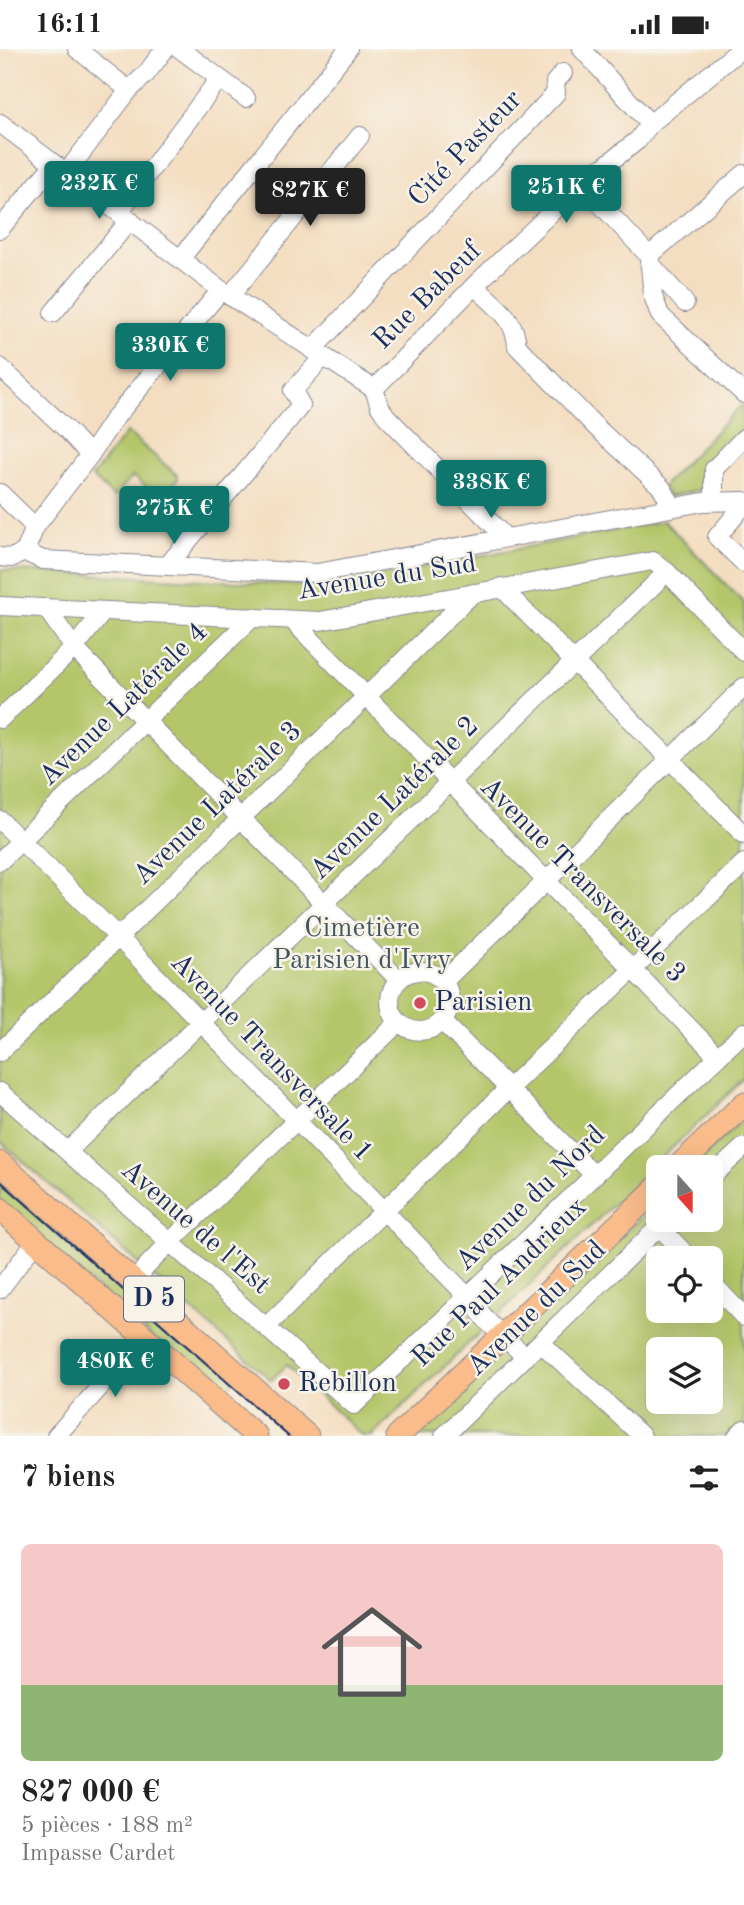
<!DOCTYPE html>
<html lang="fr">
<meta charset="utf-8">
<style>
body{margin:0;font-family:"Old Standard TT",serif;background:#f6f6f6;color:#222;height:100vh;display:flex;flex-direction:column;font-size:26px;white-space:nowrap}
*{box-sizing:border-box;margin:0}
p{font-size:23px;color:#767676}
.icon{flex:none;width:38px;height:38px;fill:none;stroke:currentColor;stroke-width:2;stroke-linecap:round;stroke-linejoin:round}
.map{position:relative;height:1387px;overflow:hidden}
.side{display:flex;flex-direction:column;background:#fff;flex:1}
.side>*{flex:none}
.needle{width:46px;rotate:159deg}
.tools{position:absolute;left:646px;top:1106px;display:grid;gap:14px}
.tools a{display:grid;place-items:center;width:77px;height:77px;border-radius:10px;background:#fff;box-shadow:0 7px 28px #0002;font-size:35px}
.price{position:absolute;translate:-50% -60px;padding:0 16px;border-radius:7px;background:#0f766e;color:#fff;font-size:23px;line-height:46px;filter:drop-shadow(0 2px 4px #0008)}
.price::after{content:'';position:absolute;left:50%;top:42px;width:21px;height:16px;margin-left:-10px;background:inherit;clip-path:polygon(0 0,100% 0,50% 100%)}
.price.current{background:#222;color:#fff}
ul{padding:0;list-style:none}
li{display:grid;align-content:center;gap:14px;height:371px;padding:0 21px}
li+li{border-top:2px solid #e0e0e0}
li span{display:grid;place-items:center;height:217px;border-radius:10px;color:#555}
li>.icon{margin-inline-start:auto}
span .icon{width:126px;height:126px;fill:#fffc;stroke-width:1}
li b{font-size:30px}
h2{display:flex;justify-content:space-between;align-items:center;height:84px;padding:0 21px;font-size:30px}
.status{display:flex;justify-content:space-between;align-items:center;height:49px;padding:0 35px;background:#fff;direction:ltr}
.status svg{height:19px;fill:currentColor}
.map>svg:first-child{display:block}
.green{fill:#b4c669;stroke:#687a64;stroke-width:2;fill-rule:evenodd}
.lines{fill:none;stroke-linecap:round;stroke-linejoin:round}
.minor-casing{stroke:#888690;stroke-width:20}
.major-casing{stroke:#888690;stroke-width:25}
.minor{stroke:#fff;stroke-width:18}
.major{stroke:#f9bc8a;stroke-width:23}
.tram{stroke:#1b2f5e;stroke-width:2}
.poi-dot{fill:#d1495b;stroke:#f7f3e8;stroke-width:2.5}
.labels{text-anchor:middle;dominant-baseline:central;stroke-width:5;stroke-linejoin:round;paint-order:stroke}
.shield{fill:#f7f3e8;stroke:#5d6a87;stroke-width:2}
.shield-label{font-size:26px;font-weight:bold;fill:#1b2f5e}
.street-label{font-size:28px;fill:#1b2f5e;stroke:#f7f3e8}
.park-label{font-size:28px;fill:#415561;stroke:#f7f3e8}
.poi-label{font-size:28px;fill:#1b2f5e;stroke:#f7f3e8;text-anchor:start}
</style>
<div class="status"><b>16:11</b><svg viewBox="0 0 49 12"><path d="M0 12V9h3v3zM5 12V6h3v6zM10 12V3h3v9zM15 12V0h3v12zM26 1h20v11H26zM47 4h2v5h-2z"/></svg></div>
<div class="map">
<svg width="744" height="1387" viewBox="0 0 744 1387">
<rect width="100%" height="100%" fill="#f7f3e8"/>
<filter id="ink" filterUnits="userSpaceOnUse"><feTurbulence type="fractalNoise" baseFrequency=".0143" numOctaves="2"/><feDisplacementMap in="SourceGraphic" scale="14" xChannelSelector="R" yChannelSelector="G"/><feConvolveMatrix kernelMatrix="1 2 1 2 8 2 1 2 1" color-interpolation-filters="sRGB"/></filter>
<filter id="wash" filterUnits="userSpaceOnUse"><feTurbulence type="fractalNoise" baseFrequency=".00686" numOctaves="4" result="noise"/><feDisplacementMap in="SourceGraphic" scale="28" xChannelSelector="R" yChannelSelector="G"/><feGaussianBlur stdDeviation="1.57" result="paint"/><feColorMatrix in="noise" values="0 0 0 0 0 0 0 0 0 0 0 0 0 0 0 0 0 1.4 0 .05"/><feComposite in="paint" operator="in"/></filter>
<g filter="url(#wash)">
<rect width="100%" height="100%" fill="#f4dec1"/>
<g class="green">
<path d="M742,355L744,378L708,416V439L668,448L663,437Z"/>
<path d="M127,383L177,426L178,430L159,448L133,427L114,448L92,428Z"/>
<path d="M664,472L744,554V1030L372,1387H362L287,1316L271,1331L0,1092V521L321,537Z"/>
<path d="M744,1069V1387H414L658,1152V1171H710V1118H693ZM658,1209H710V1262H658ZM658,1300H710V1353H658Z"/>
<path d="M0,1119L237,1329L219,1348L0,1153Z"/>
</g>
</g>
<g filter="url(#ink)">
<g class="lines">
<g class="minor-casing">
<g id="minor">
<path d="M77,0L129,41"/>
<path d="M180,0L246,49"/>
<path d="M582,0L650,75"/>
<path d="M0,74L221,241L374,340"/>
<path d="M67,123L129,41L146,25L165,0"/>
<path d="M582,135L649,207"/>
<path d="M119,163L219,30"/>
<path d="M0,180L54,115"/>
<path d="M649,207L653,247L660,266L744,345"/>
<path d="M649,207L744,125"/>
<path d="M181,209L348,0"/>
<path d="M649,213L685,254"/>
<path d="M479,241C497,259 515,269 517,297L597,379L661,438L673,458"/>
<path d="M230,247L360,87"/>
<path d="M53,264L130,171"/>
<path d="M312,301L556,44L555,33L563,24"/>
<path d="M0,318L67,381L90,406"/>
<path d="M374,340L475,236L579,137L638,91L650,75L741,0"/>
<path d="M374,340L380,358L386,367L505,488"/>
<path d="M0,444L35,478"/>
<path d="M714,451V420L744,389"/>
<path d="M744,456L717,488L744,514"/>
<path d="M25,503L43,511L317,524L703,453L744,452"/>
<path d="M25,503L35,478L90,406L114,370L221,241"/>
<path d="M0,508L11,509L25,503"/>
<path d="M168,516L301,356L293,342L323,308"/>
<path d="M501,538L744,786"/>
<path d="M0,557L320,572L653,512L667,523L744,603"/>
<path d="M46,559L74,599L399,931"/>
<path d="M292,571L718,1008"/>
<path d="M0,670L74,599L103,563"/>
<path d="M0,771L119,889L467,1247L489,1274L526,1308"/>
<path d="M0,812L253,568"/>
<circle cx="420" cy="952" r="30"/>
<path d="M443,933L744,638"/>
<path d="M442,972L594,1126"/>
<path d="M0,1003L473,544"/>
<path d="M0,1043L354,1356L744,983"/>
<path d="M68,1102L667,523"/>
<path d="M710,1129L744,1098"/>
<path d="M659,1177L689,1209"/>
<path d="M710,1232L744,1268"/>
<path d="M135,1234L145,1219L170,1193L399,973"/>
<path d="M0,1240L36,1192"/>
<path d="M267,1277L508,1040L744,814"/>
<path d="M541,1294L642,1387"/>
<path d="M56,1387L145,1288"/>
<path d="M444,1387L666,1171"/>
<path d="M737,1387L744,1380"/>
</g>
</g>
<g class="major-casing">
<g id="major">
<path d="M0,1114L307,1387"/>
<path d="M678,1118L744,1055"/>
<path d="M0,1160L256,1387"/>
<path d="M398,1387L658,1138"/>
</g>
</g>
<use href="#minor" class="minor"/>
<use href="#major" class="major"/>
<path class="tram" d="M0,1132L288,1387"/>
</g>
</g>
<g class="poi-dot">
<circle cx="420" cy="954" r="7"/>
<circle cx="284" cy="1335" r="7"/>
</g>
<g class="labels">
<rect class="shield" x="124" y="1227.5" width="60" height="45" rx="5"/>
<g class="shield-label">
<text x="154" y="1250">D 5</text>
</g>
<g class="street-label">
<text transform="translate(466 100) rotate(-46)">Cité Pasteur</text>
<text transform="translate(428 247) rotate(-45)">Rue Babeuf</text>
<text transform="translate(387 529) rotate(-9)">Avenue du Sud</text>
<text transform="translate(124 656) rotate(-44)">Avenue Latérale 4</text>
<text transform="translate(395 750) rotate(-44)">Avenue Latérale 2</text>
<text transform="translate(218 755) rotate(-44)">Avenue Latérale 3</text>
<text transform="translate(582 832) rotate(45)">Avenue Transversale 3</text>
<text transform="translate(271 1009) rotate(46)">Avenue Transversale 1</text>
<text transform="translate(531 1150) rotate(-44)">Avenue du Nord</text>
<text transform="translate(195 1179) rotate(41)">Avenue de l'Est</text>
<text transform="translate(500 1234) rotate(-44)">Rue Paul Andrieux</text>
<text transform="translate(537 1260) rotate(-44)">Avenue du Sud</text>
</g>
<g class="park-label">
<text x="362" y="880">Cimetière<tspan x="362" dy="32">Parisien d'Ivry</tspan></text>
</g>
<g class="poi-label">
<text x="434" y="954">Parisien</text>
<text x="298" y="1335">Rebillon</text>
</g>
</g>
</svg>
<div class="tools">
<a><svg class="needle" viewBox="-14 -14 28 28"><path d="M0-13l5 13h-10z" fill="#e53935"/><path d="M0 13l5-13h-10z" fill="#767676"/></svg></a>
<a><svg class="icon" aria-label="locate" viewBox="0 0 24 24"><circle cx="12" cy="12" r="6"/><path d="M12 2v4M12 18v4M2 12h4M18 12h4"/></svg></a>
<a><svg class="icon" aria-label="layers" viewBox="0 0 24 24"><path d="M12 4l9 5-9 5-9-5zM3 14l9 5 9-5"/></svg></a>
</div>
<b class="price" style="left:99px;top:172px">232K €</b>
<b class="price" style="left:566px;top:176px">251K €</b>
<b class="price current" style="left:310px;top:179px">827K €</b>
<b class="price" style="left:170px;top:334px">330K €</b>
<b class="price" style="left:491px;top:471px">338K €</b>
<b class="price" style="left:174px;top:497px">275K €</b>
<b class="price" style="left:115px;top:1350px">480K €</b>
</div>
<section class="side">
<h2>7 biens<svg class="icon" aria-label="filters" viewBox="0 0 24 24"><path d="M4 7h16M4 17h16"/><circle cx="9" cy="7" r="2"/><circle cx="15" cy="17" r="2"/></svg></h2>
<ul>
<li><span style="background:linear-gradient(#f6c9c9 65%,#8fb573 0)"><svg class="icon" aria-label="home" viewBox="0 0 24 24"><path d="M3 11l9-7 9 7M6 9v11h12V9"/></svg></span><div><b>827 000 €</b><p>5 pièces · 188 m²</p><p>Impasse Cardet</p></div></li>
</ul>
</section>
